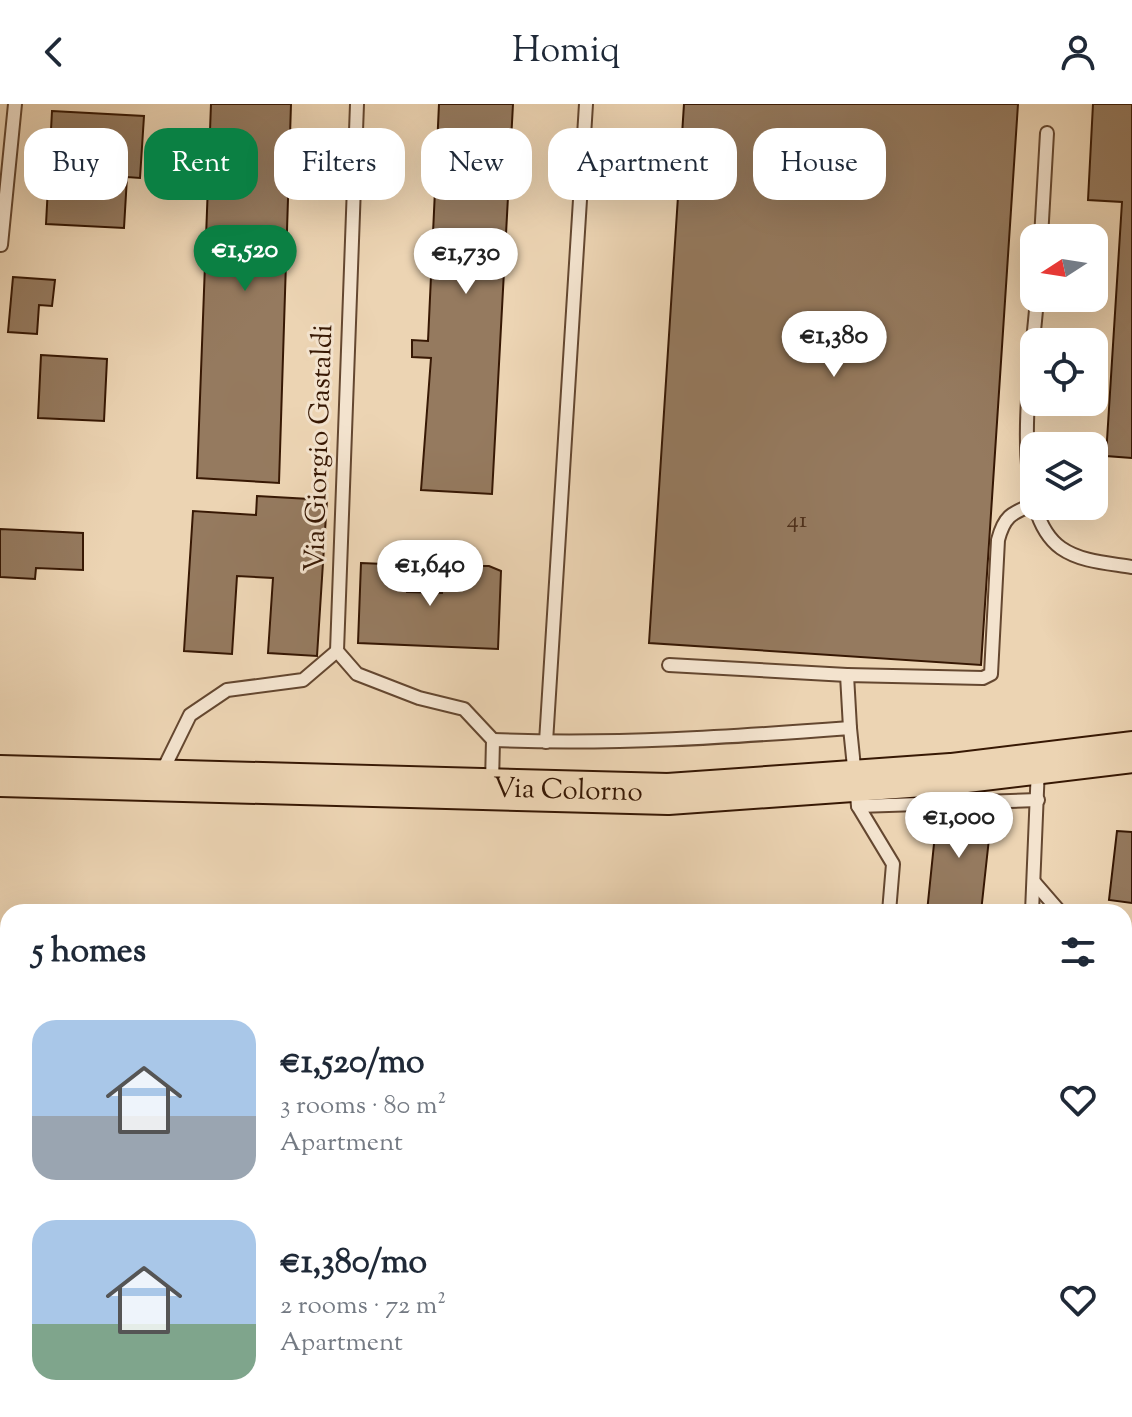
<!DOCTYPE html>
<meta charset="utf-8">
<style>
body{margin:0;font-family:"Sorts Mill Goudy",serif;background:#f2f2f3;color:#1f2937;height:100vh;display:flex;flex-direction:column;font-size:30px;white-space:nowrap}
*{box-sizing:border-box;margin:0}
p{font-size:26px;color:#747a83}
.icon{flex:none;width:44px;height:44px;fill:none;stroke:currentColor;stroke-width:2;stroke-linecap:round;stroke-linejoin:round}
.map{position:relative;flex:1;overflow:hidden}
.side{position:absolute;left:0px;top:800px;width:1132px;height:514px;display:flex;flex-direction:column;background:#fff;border-radius:24px 24px 0 0;box-shadow:0 8px 32px #0002}
.side>*{flex:none}
.guide{position:absolute;left:24px;top:24px;width:1084px;height:72px;display:flex;gap:16px}
.needle{width:52px;rotate:258deg}
.fabs{position:absolute;left:1020px;top:120px;display:grid;gap:16px}
.fabs a{display:grid;place-items:center;width:88px;height:88px;border-radius:16px;background:#fff;box-shadow:0 8px 32px #0002;font-size:40px}
.price{position:absolute;translate:-50% -68px;padding:0 18px;border-radius:28px;background:#fff;color:#222;font-size:26px;line-height:52px;filter:drop-shadow(0 2px 4px #0008)}
.price::after{content:'';position:absolute;left:50%;top:48px;width:24px;height:18px;margin-left:-12px;background:inherit;clip-path:polygon(0 0,100% 0,50% 100%)}
.price.current{background:#0b8043;color:#fff}
ul{padding:0;list-style:none}
li{display:flex;align-items:center;gap:24px;height:200px;padding:0 32px}
li span{display:grid;place-items:center;flex:none;width:224px;height:160px;border-radius:24px;color:#555}
li>.icon{margin-inline-start:auto}
span .icon{width:96px;height:96px;fill:#fffc;stroke-width:1}
li b{font-size:34px}
h2{display:flex;justify-content:space-between;align-items:center;height:96px;padding:0 32px;font-size:34px}
.chip{padding:0 28px;border-radius:24px;background:#fff;box-shadow:0 8px 32px #0002;font-size:28px;line-height:72px}
.chip.current{background:#0b8043;color:#fff}
header{display:flex;justify-content:space-between;align-items:center;height:104px;padding:0 32px;background:#fff;font-size:36px;font-weight:600}
.map>svg:first-child{display:block}
.building{fill:#957a5f;stroke:#371804;stroke-width:2}
.lines{fill:none;stroke-linecap:round;stroke-linejoin:round}
.lane-casing{stroke:#644730;stroke-width:16}
.primary-casing{stroke:#371804;stroke-width:44}
.lane{stroke:#f3e3ce;stroke-width:12}
.primary{stroke:#ecd4b3;stroke-width:40}
.labels{text-anchor:middle;dominant-baseline:central;stroke-width:6;stroke-linejoin:round;paint-order:stroke}
.number-label{font-size:24px;fill:#4e301b}
.street-label{font-size:28px;fill:#371804;stroke:#f3e3ce}
</style>
<header><svg class="icon" aria-label="back" viewBox="0 0 24 24"><path d="M15 5l-7 7 7 7"/></svg>Homiq<svg class="icon" aria-label="person" viewBox="0 0 24 24"><circle cx="12" cy="8" r="4"/><path d="M4 21q1-7 8-7t8 7"/></svg></header>
<div class="map">
<svg width="1132" height="1313" viewBox="0 0 1132 1313">
<rect width="100%" height="100%" fill="#ecd4b3"/>
<filter id="stains"><feTurbulence type="fractalNoise" baseFrequency=".0025" numOctaves="4"/><feColorMatrix values="0 0 0 0 .2 0 0 0 0 .09 0 0 0 0 .02 0 0 0 .5 -.17"/></filter>
<radialGradient id="worn" r=".72"><stop offset=".6" stop-color="#630" stop-opacity="0"/><stop offset="1" stop-color="#630" stop-opacity=".3"/></radialGradient>
<g class="building">
<path d="M211,0H291L279,379L197,374Z"/>
<path d="M439,0H513L492,390L421,386L431,254L412,253V236L428,237Z"/>
<path d="M684,0H1018L981,561L649,539Z"/>
<path d="M1093,0H1132V354L1106,352L1122,98L1088,96Z"/>
<path d="M52,7L144,12L140,74L127,73L124,124L46,120Z"/>
<path d="M13,173L55,176L52,202L39,201L37,230L8,228Z"/>
<path d="M41,251L107,255L104,317L38,314Z"/>
<path d="M257,392L327,396L317,552L268,549L273,474L237,472L232,550L184,547L193,407L256,411Z"/>
<path d="M0,425L83,429V466L36,464L35,475L0,473Z"/>
<path d="M361,459L407,461V488L442,489L445,462H489L501,467L498,545L358,539Z"/>
<path d="M938,701L992,707L981,808H927Z"/>
<path d="M1117,727L1132,728V799L1109,796Z"/>
<path d="M1124,850L1132,851V878L1124,877Z"/>
</g>
<g class="lines">
<g class="lane-casing">
<g id="lane">
<path d="M357,0L337,547L357,570L419,594L464,605L493,636L492,679"/>
<path d="M1041,134L1047,29"/>
<path d="M1,141L15,0"/>
<path d="M1037,194C1033,255 1006,405 1061,444C1081,458 1108,459 1132,463"/>
<path d="M669,561L847,571"/>
<path d="M850,624L847,571L983,574L991,570L998,436C1004,413 1011,409 1032,401"/>
<path d="M493,636C613,641 731,633 850,624L858,702L893,760L889,808"/>
<path d="M546,638L586,0"/>
<path d="M162,668L190,611L227,586L303,576L337,547"/>
<path d="M858,702L1038,696"/>
<path d="M1034,778L1060,808"/>
<path d="M1032,808L1038,663"/>
<path d="M1124,836L1132,837"/>
<path d="M1124,899L1132,900"/>
</g>
</g>
<g class="primary-casing">
<g id="primary">
<path id="s1" d="M0,672L668,690L951,670L1132,648"/>
</g>
</g>
<use href="#lane" class="lane"/>
<use href="#primary" class="primary"/>
</g>
<g class="labels">
<g class="number-label">
<text x="797" y="417">41</text>
</g>
<g class="street-label">
<text transform="translate(320 344) rotate(-88)">Via Giorgio Gastaldi</text>
<text stroke="none"><textPath href="#s1" startOffset="568">Via Colorno</textPath></text>
</g>
</g>
<rect width="100%" height="100%" filter="url(#stains)"/>
<rect width="100%" height="100%" fill="url(#worn)"/>
</svg>
<div class="fabs">
<a><svg class="needle" viewBox="-14 -14 28 28"><path d="M0-13l5 13h-10z" fill="#e53935"/><path d="M0 13l5-13h-10z" fill="#747a83"/></svg></a>
<a><svg class="icon" aria-label="locate" viewBox="0 0 24 24"><circle cx="12" cy="12" r="6"/><path d="M12 2v4M12 18v4M2 12h4M18 12h4"/></svg></a>
<a><svg class="icon" aria-label="layers" viewBox="0 0 24 24"><path d="M12 4l9 5-9 5-9-5zM3 14l9 5 9-5"/></svg></a>
</div>
<b class="price current" style="left:245px;top:189px">€1,520</b>
<b class="price" style="left:466px;top:192px">€1,730</b>
<b class="price" style="left:834px;top:275px">€1,380</b>
<b class="price" style="left:430px;top:504px">€1,640</b>
<b class="price" style="left:959px;top:756px">€1,000</b>
<div class="guide">
<a class="chip">Buy</a>
<a class="chip current">Rent</a>
<a class="chip">Filters</a>
<a class="chip">New</a>
<a class="chip">Apartment</a>
<a class="chip">House</a>
</div>
<section class="side">
<h2>5 homes<svg class="icon" aria-label="filters" viewBox="0 0 24 24"><path d="M4 7h16M4 17h16"/><circle cx="9" cy="7" r="2"/><circle cx="15" cy="17" r="2"/></svg></h2>
<ul>
<li><span style="background:linear-gradient(#a9c7e8 60%,#9aa5b1 0)"><svg class="icon" aria-label="home" viewBox="0 0 24 24"><path d="M3 11l9-7 9 7M6 9v11h12V9"/></svg></span><div><b>€1,520/mo</b><p>3 rooms · 80 m²</p><p>Apartment</p></div><svg class="icon" aria-label="heart" viewBox="0 0 24 24"><path d="M12 20l-8-8c-3-5 5-10 8-4 3-6 11-1 8 4z"/></svg></li>
<li><span style="background:linear-gradient(#a9c7e8 65%,#7fa58c 0)"><svg class="icon" aria-label="home" viewBox="0 0 24 24"><path d="M3 11l9-7 9 7M6 9v11h12V9"/></svg></span><div><b>€1,380/mo</b><p>2 rooms · 72 m²</p><p>Apartment</p></div><svg class="icon" aria-label="heart" viewBox="0 0 24 24"><path d="M12 20l-8-8c-3-5 5-10 8-4 3-6 11-1 8 4z"/></svg></li>
</ul>
</section>
</div>
